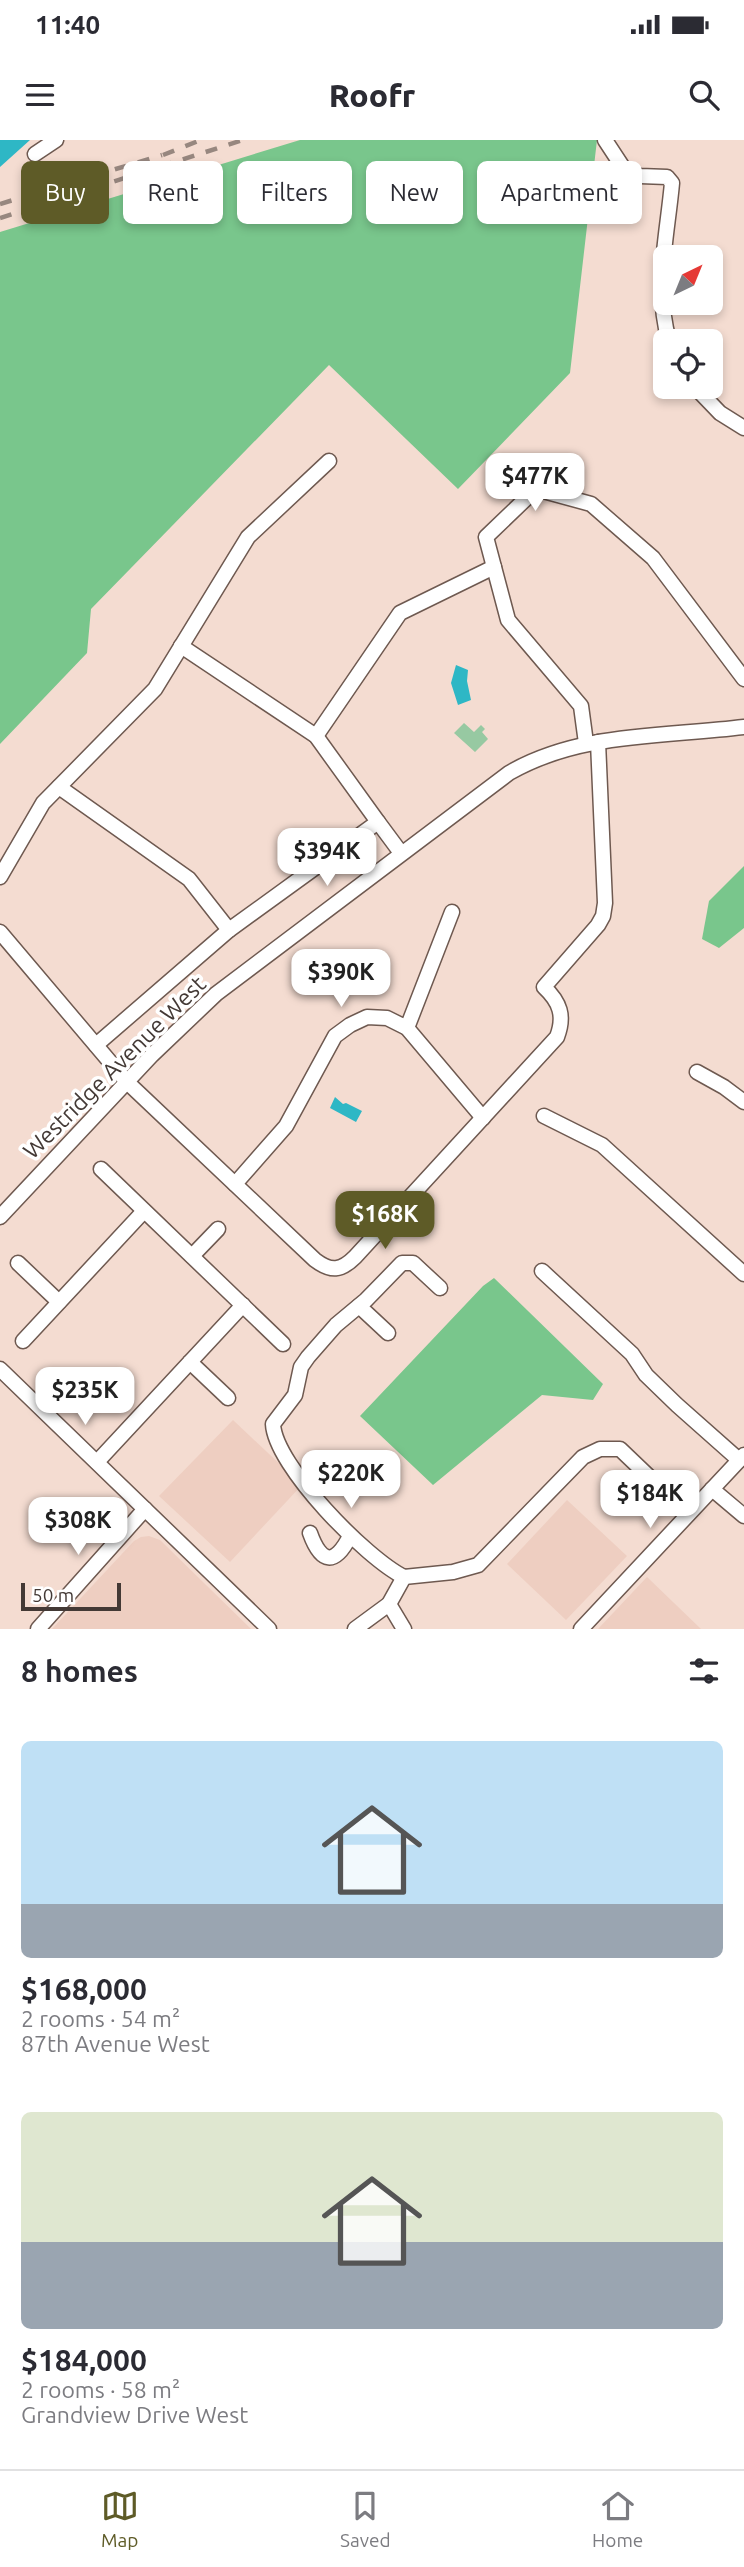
<!DOCTYPE html>
<meta charset="utf-8">
<style>
body{margin:0;font-family:Ubuntu,sans-serif;background:#f7f7f7;color:#2b2b33;height:100vh;display:flex;flex-direction:column;font-size:26px;white-space:nowrap}
*{box-sizing:border-box;margin:0}
p{font-size:23px;color:#7c7c81}
.icon{flex:none;width:38px;height:38px;fill:none;stroke:currentColor;stroke-width:2;stroke-linecap:round;stroke-linejoin:round}
.map{position:relative;height:1489px;overflow:hidden}
.sheet{display:flex;flex-direction:column;background:#fff;flex:1}
.sheet>*{flex:none}
.banner{position:absolute;left:21px;top:21px;width:704px;height:63px;display:flex;gap:14px}
.needle{width:46px;rotate:43deg}
.buttons{position:absolute;left:653px;top:105px;display:grid;gap:14px}
.buttons a{display:grid;place-items:center;width:70px;height:70px;border-radius:10px;background:#fff;box-shadow:0 4px 10px #0003;font-size:35px}
.scale{position:absolute;left:21px;bottom:18px;width:100px;box-sizing:border-box;padding-left:7px;border:4px solid #433935;border-top:0;font-size:19px;line-height:24px;white-space:nowrap;color:#433935;-webkit-text-stroke:5px #fff;paint-order:stroke}
.price{position:absolute;translate:-50% -60px;padding:0 16px;border-radius:14px;background:#fff;color:#222;font-size:23px;line-height:46px;filter:drop-shadow(0 2px 4px #0008)}
.price::after{content:'';position:absolute;left:50%;top:42px;width:21px;height:16px;margin-left:-10px;background:inherit;clip-path:polygon(0 0,100% 0,50% 100%)}
.price.current{background:#5e5b27;color:#fff}
ul{padding:0;list-style:none}
li{display:grid;align-content:center;gap:14px;height:371px;padding:0 21px}
li span{display:grid;place-items:center;height:217px;border-radius:10px;color:#555}
li>.icon{margin-inline-start:auto}
span .icon{width:126px;height:126px;fill:#fffc;stroke-width:1}
li b{font-size:30px}
h2{display:flex;justify-content:space-between;align-items:center;height:84px;padding:0 21px;font-size:30px}
.tag{padding:0 24px;border-radius:10px;background:#fff;box-shadow:0 4px 10px #0003;font-size:24px;line-height:63px}
.tag.current{background:#5e5b27;color:#fff}
.status{display:flex;justify-content:space-between;align-items:center;height:49px;padding:0 35px;background:#fff;direction:ltr}
.status svg{height:19px;fill:currentColor}
header{display:flex;justify-content:space-between;align-items:center;height:91px;padding:0 21px;background:#fff;font-size:32px;font-weight:800}
.menu{display:flex;justify-content:space-around;align-items:center;height:98px;border-top:2px solid #e1e1e2;background:#fff;font-size:19px;color:#7c7c81}
.menu a{display:grid;justify-items:center;gap:4px}
.menu .current{color:#5e5b27}
.map>svg:first-child{display:block}
.built{fill:#eecec1}
.green{fill:#97c9a2}
.forest{fill:#79c68c}
.water{fill:#2eb7c5}
.lines{fill:none;stroke-linecap:round;stroke-linejoin:round}
.minor-casing{stroke:#6e5950;stroke-width:17}
.minor{stroke:#fff;stroke-width:14}
.rail{stroke:#97877f;stroke-width:4.5;stroke-dasharray:12 12;stroke-linecap:butt}
.labels{text-anchor:middle;dominant-baseline:central;stroke-width:7;stroke-linejoin:round;paint-order:stroke}
.street-label{font-size:23px;fill:#433935;stroke:#fff}
</style>
<div class="status"><b>11:40</b><svg viewBox="0 0 49 12"><path d="M0 12V9h3v3zM5 12V6h3v6zM10 12V3h3v9zM15 12V0h3v12zM26 1h20v11H26zM47 4h2v5h-2z"/></svg></div>
<header><svg class="icon" aria-label="menu" viewBox="0 0 24 24"><path d="M4 6h16M4 12h16M4 18h16"/></svg>Roofr<svg class="icon" aria-label="search" viewBox="0 0 24 24"><circle cx="10" cy="10" r="6"/><path d="M15 15l6 6"/></svg></header>
<div class="map">
<svg width="744" height="1489" viewBox="0 0 744 1489">
<rect width="100%" height="100%" fill="#f4dcd1"/>
<g class="built">
<path d="M233,1280L302,1345L230,1422L159,1356Z"/>
<path d="M567,1360L627,1416L566,1480L507,1424Z"/>
<path d="M149,1396L160,1400L251,1489H52L134,1401L141,1397Z"/>
<path d="M647,1437L701,1489H598Z"/>
</g>
<path class="green" d="M464,583L474,592L481,585L485,589L482,592L488,599L475,612L454,593Z"/>
<g class="forest">
<path d="M300,0H597L570,233L458,349L329,225L91,469L87,513L0,604V92Z"/>
<path d="M744,726V788L719,808L702,799L709,761Z"/>
<path d="M494,1138L603,1244L593,1260L542,1255L433,1345L360,1276L483,1146Z"/>
</g>
<g class="water">
<path d="M0,0H30L0,27Z"/>
<path d="M456,525L468,530L467,541L471,560L458,565L451,543Z"/>
<path d="M335,957L343,964L346,963L362,971L356,982L330,968Z"/>
</g>
<g class="lines">
<g class="minor-casing">
<g id="minor">
<path d="M605,0L626,32L640,36L667,37L672,43C667,98 654,147 669,201"/>
<path d="M35,14L56,0"/>
<path d="M695,247L720,273L744,288"/>
<path d="M316,596L400,473L494,427"/>
<path d="M586,603L581,566L508,480L486,397L536,349L591,364L653,418L744,539"/>
<path d="M59,647L189,739L229,790"/>
<path d="M378,682L401,713"/>
<path d="M0,737L43,663L155,549L248,397L329,321"/>
<path d="M0,792L127,942L315,1120C331,1132 341,1131 355,1117L557,897C565,876 560,862 544,847L598,785L603,776L605,763L598,602"/>
<path d="M407,888L452,772"/>
<path d="M96,905L229,790L378,682L316,596L181,506"/>
<path d="M697,932L724,947L744,962"/>
<path d="M544,976L602,1005L744,1134"/>
<path d="M101,1029L283,1204"/>
<path d="M235,1044L286,986L335,896L350,885L367,877L387,878L407,888L483,978"/>
<path d="M0,1077L152,915L216,854L509,633C580,592 664,597 744,587"/>
<path d="M192,1116L218,1089"/>
<path d="M18,1123L59,1162"/>
<path d="M542,1131L632,1214L646,1235L677,1265L739,1320"/>
<path d="M359,1166L388,1193"/>
<path d="M23,1201L144,1071"/>
<path d="M190,1222L228,1258"/>
<path d="M0,1229L269,1489"/>
<path d="M97,1322L243,1165"/>
<path d="M712,1349L744,1376"/>
<path d="M310,1393C321,1424 335,1426 350,1396"/>
<path d="M404,1437C367,1419 275,1326 273,1284L295,1255L301,1227L308,1217L336,1185L366,1160L402,1123H413L440,1148"/>
<path d="M404,1437L453,1432L478,1425L583,1317L600,1309H620L688,1374"/>
<path d="M389,1464L404,1489"/>
<path d="M38,1489L145,1369"/>
<path d="M355,1489L389,1464L404,1437"/>
<path d="M581,1489L744,1315"/>
</g>
</g>
<use href="#minor" class="minor"/>
<g class="rail">
<path d="M163,15L201,0"/>
<path d="M0,64L162,15"/>
<path d="M0,78L243,0"/>
</g>
</g>
<g class="labels">
<g class="street-label">
<text transform="translate(114 927) rotate(-45)">Westridge Avenue West</text>
</g>
</g>
</svg>
<div class="buttons">
<a><svg class="needle" viewBox="-14 -14 28 28"><path d="M0-13l5 13h-10z" fill="#e53935"/><path d="M0 13l5-13h-10z" fill="#7c7c81"/></svg></a>
<a><svg class="icon" aria-label="locate" viewBox="0 0 24 24"><circle cx="12" cy="12" r="6"/><path d="M12 2v4M12 18v4M2 12h4M18 12h4"/></svg></a>
</div>
<div class="scale">50 m</div>
<b class="price" style="left:535px;top:373px">$477K</b>
<b class="price" style="left:327px;top:748px">$394K</b>
<b class="price" style="left:341px;top:869px">$390K</b>
<b class="price current" style="left:385px;top:1111px">$168K</b>
<b class="price" style="left:85px;top:1287px">$235K</b>
<b class="price" style="left:351px;top:1370px">$220K</b>
<b class="price" style="left:650px;top:1390px">$184K</b>
<b class="price" style="left:78px;top:1417px">$308K</b>
<div class="banner">
<a class="tag current">Buy</a>
<a class="tag">Rent</a>
<a class="tag">Filters</a>
<a class="tag">New</a>
<a class="tag">Apartment</a>
</div>
</div>
<section class="sheet">
<h2>8 homes<svg class="icon" aria-label="filters" viewBox="0 0 24 24"><path d="M4 7h16M4 17h16"/><circle cx="9" cy="7" r="2"/><circle cx="15" cy="17" r="2"/></svg></h2>
<ul>
<li><span style="background:linear-gradient(#bfe0f5 75%,#9aa5b1 0)"><svg class="icon" aria-label="home" viewBox="0 0 24 24"><path d="M3 11l9-7 9 7M6 9v11h12V9"/></svg></span><div><b>$168,000</b><p>2 rooms · 54 m²</p><p>87th Avenue West</p></div></li>
<li><span style="background:linear-gradient(#dfe7d0 60%,#9aa5b1 0)"><svg class="icon" aria-label="home" viewBox="0 0 24 24"><path d="M3 11l9-7 9 7M6 9v11h12V9"/></svg></span><div><b>$184,000</b><p>2 rooms · 58 m²</p><p>Grandview Drive West</p></div></li>
</ul>
</section>
<nav class="menu">
<a class="current"><svg class="icon" aria-label="map" viewBox="0 0 24 24"><path d="M3 6l6-2 6 2 6-2v14l-6 2-6-2-6 2zM9 4v14M15 6v14"/></svg>Map</a>
<a><svg class="icon" aria-label="saved" viewBox="0 0 24 24"><path d="M7 4h10v16l-5-4-5 4z"/></svg>Saved</a>
<a><svg class="icon" aria-label="home" viewBox="0 0 24 24"><path d="M3 11l9-7 9 7M6 9v11h12V9"/></svg>Home</a>
</nav>
